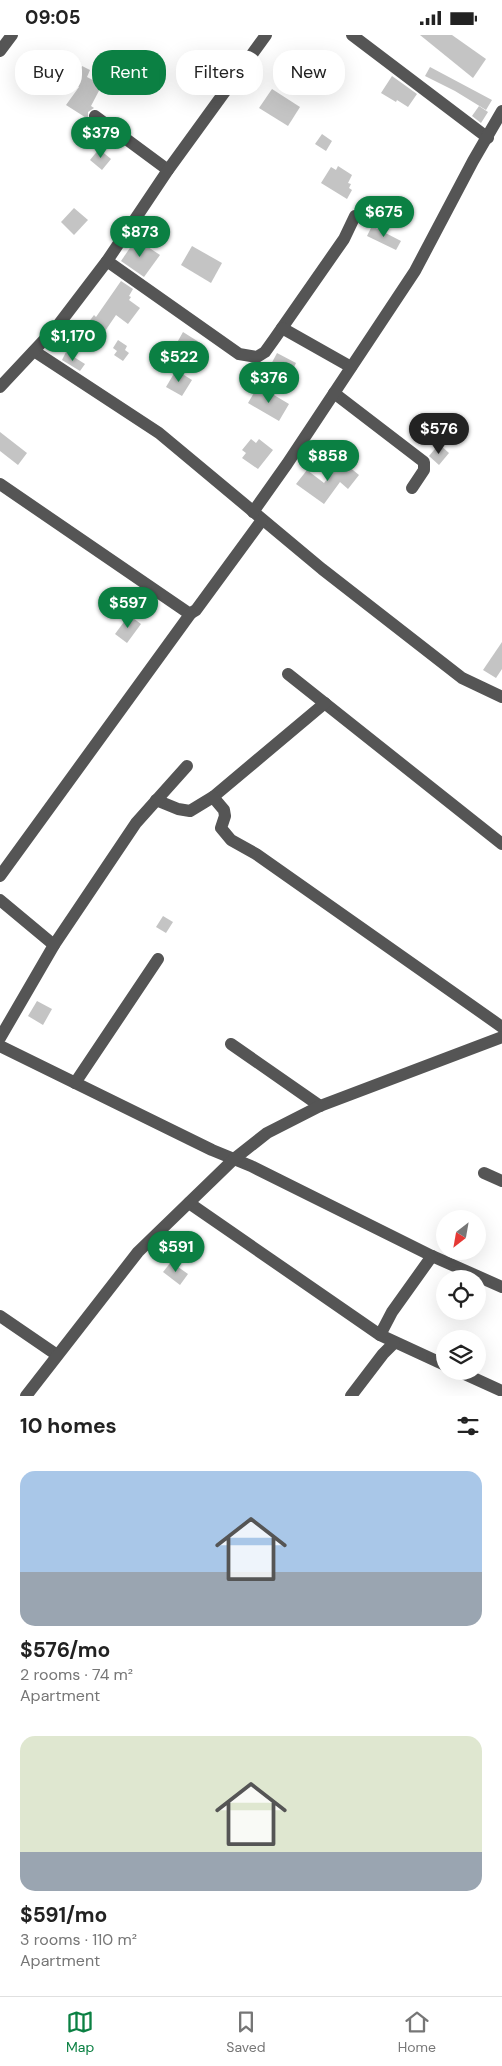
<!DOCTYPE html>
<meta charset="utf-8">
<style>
body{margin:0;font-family:"DM Sans",sans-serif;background:#f2f2f2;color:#222;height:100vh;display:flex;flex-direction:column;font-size:19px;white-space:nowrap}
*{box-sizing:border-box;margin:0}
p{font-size:16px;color:#767676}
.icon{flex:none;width:28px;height:28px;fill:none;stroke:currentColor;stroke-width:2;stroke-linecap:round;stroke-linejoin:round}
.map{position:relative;height:1361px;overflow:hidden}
.drawer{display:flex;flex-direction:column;background:#fff;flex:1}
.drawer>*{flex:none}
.guide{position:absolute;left:15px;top:15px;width:472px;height:45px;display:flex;gap:10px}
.needle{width:32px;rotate:211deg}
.fabs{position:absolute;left:436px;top:1175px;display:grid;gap:10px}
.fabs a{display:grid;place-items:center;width:50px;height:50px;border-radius:50%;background:#fff;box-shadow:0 5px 20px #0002;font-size:25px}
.price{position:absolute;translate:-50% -42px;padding:0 11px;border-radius:18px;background:#0b8043;color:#fff;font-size:16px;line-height:32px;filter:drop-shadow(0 1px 2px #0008)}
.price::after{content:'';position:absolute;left:50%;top:30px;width:15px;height:11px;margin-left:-8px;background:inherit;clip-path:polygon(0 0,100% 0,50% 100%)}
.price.current{background:#222;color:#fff}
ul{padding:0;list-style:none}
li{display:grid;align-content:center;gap:10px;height:265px;padding:0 20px}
li span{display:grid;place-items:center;height:155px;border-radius:15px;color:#555}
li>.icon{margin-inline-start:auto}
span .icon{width:90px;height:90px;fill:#fffc;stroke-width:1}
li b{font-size:21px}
h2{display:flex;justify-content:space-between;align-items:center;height:60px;padding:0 20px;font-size:21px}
.pill{padding:0 18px;border-radius:20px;background:#fff;box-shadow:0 5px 20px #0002;font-size:18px;line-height:45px}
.pill.current{background:#0b8043;color:#fff}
.status{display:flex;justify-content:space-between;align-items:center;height:35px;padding:0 25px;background:#fff;direction:ltr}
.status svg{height:14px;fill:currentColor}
.dock{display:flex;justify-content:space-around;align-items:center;height:70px;border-top:1px solid #e0e0e0;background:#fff;font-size:14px;color:#767676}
.dock a{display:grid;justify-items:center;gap:2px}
.dock .current{color:#0b8043}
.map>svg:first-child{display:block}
.building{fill:#c4c4c4}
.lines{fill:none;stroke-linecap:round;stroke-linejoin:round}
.minor{stroke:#555;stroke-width:12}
</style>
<div class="status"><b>09:05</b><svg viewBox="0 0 49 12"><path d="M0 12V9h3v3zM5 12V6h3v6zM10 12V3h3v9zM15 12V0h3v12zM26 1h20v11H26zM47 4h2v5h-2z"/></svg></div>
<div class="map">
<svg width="502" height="1361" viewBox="0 0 502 1361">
<rect width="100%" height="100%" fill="#fff"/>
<g class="building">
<path d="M420,0H452L486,24L473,43Z"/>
<path d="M322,15L337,27L331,35L335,37L325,50L306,36L312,29L307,25L315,16L319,19Z"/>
<path d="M82,31L90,35L87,42L102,50L91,71L94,73L88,77V84L66,70L79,52L72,48Z"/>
<path d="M430,32L492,65L486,75L455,56L425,41Z"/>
<path d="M392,41L417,59L408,72L397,65L396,67L381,58Z"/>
<path d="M272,54L300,72L288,91L259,73Z"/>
<path d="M479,71L488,77L481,88L472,81Z"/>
<path d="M322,99L332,106L326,116L315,109Z"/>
<path d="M99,114L111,124L102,135L90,125Z"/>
<path d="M338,131L352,140L348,148L351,149L349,153L352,155L347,164L321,148L331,132L336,135Z"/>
<path d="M74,173L88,185L74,200L61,187Z"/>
<path d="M372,191L401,206L396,215L367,201Z"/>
<path d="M136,204L160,220L144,242L121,226Z"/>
<path d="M192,211L222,228L211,248L181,230Z"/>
<path d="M121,246L133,254L129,261L131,262L129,265L140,273L128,289L116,280L101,302L90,295L93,292L88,288L94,280L96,282Z"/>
<path d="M183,297L202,309L195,322L185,316L180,326L170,320Z"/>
<path d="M118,305L127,311L125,315L129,318L123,326L114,320L117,316L113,313Z"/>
<path d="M66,317L85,329L80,336L62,325Z"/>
<path d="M277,318L296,328L288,345L268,335Z"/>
<path d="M176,335L192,345L182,361L166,352Z"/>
<path d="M264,354L289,369L279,386L248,368L255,356L259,358Z"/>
<path d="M0,397L27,418L18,430L0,416Z"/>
<path d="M251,404L256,408L259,404L273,415L258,434L242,423L246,418L242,415Z"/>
<path d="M439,409L449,418L439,430L429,421Z"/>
<path d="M342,426L359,440L348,454L340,447L324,469L296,449L307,435L324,448Z"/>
<path d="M129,580L141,589L127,608L115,599Z"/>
<path d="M502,607V634L496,643L483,635Z"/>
<path d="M163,881L173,887L166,898L156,892Z"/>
<path d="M37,966L52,974L43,990L28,981Z"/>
<path d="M171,1227L188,1239L180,1250L163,1237Z"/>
</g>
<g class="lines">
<g class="minor">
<path d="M352,0L488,103"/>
<path d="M0,16L12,0"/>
<path d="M95,81L168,135"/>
<path d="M107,226L239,319L257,322L265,317L275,303L344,204L355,181"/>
<path d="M282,293L351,332"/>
<path d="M34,316L159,398L322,534L462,643L502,662"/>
<path d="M0,352L59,289L107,226L168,135L266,0"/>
<path d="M334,358L424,427V435L412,453"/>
<path d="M0,449L187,577L191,578L196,575L262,485"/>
<path d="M253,477L287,429L415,236L473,126L502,76"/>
<path d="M288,639L502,809"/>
<path d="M213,762L325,668"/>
<path d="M156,765L178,774L190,776L213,762L224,775L225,781L221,793L231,805L256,819L502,992"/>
<path d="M0,841L191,578"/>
<path d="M0,865L54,910"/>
<path d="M0,1003L54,910L136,788L187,731"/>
<path d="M231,1009L320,1071"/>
<path d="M0,1011L212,1115L251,1131L432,1221L502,1252"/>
<path d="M75,1048L158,924"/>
<path d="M484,1138L502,1146"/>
<path d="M189,1168L380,1300L445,1330"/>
<path d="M0,1281L57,1320"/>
<path d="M380,1300L392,1277L432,1221"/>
<path d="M458,1336L502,1356"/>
<path d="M26,1361L138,1217L234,1124L267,1098L320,1071L502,1002"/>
<path d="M351,1361L383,1319L394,1308"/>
</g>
</g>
</svg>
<div class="fabs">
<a><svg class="needle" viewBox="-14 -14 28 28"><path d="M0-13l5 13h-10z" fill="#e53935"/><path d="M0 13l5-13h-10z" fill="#767676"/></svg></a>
<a><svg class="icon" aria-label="locate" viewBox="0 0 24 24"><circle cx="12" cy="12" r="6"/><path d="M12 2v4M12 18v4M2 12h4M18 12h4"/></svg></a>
<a><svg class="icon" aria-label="layers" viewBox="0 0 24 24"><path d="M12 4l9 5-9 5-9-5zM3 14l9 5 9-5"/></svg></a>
</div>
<b class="price" style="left:101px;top:124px">$379</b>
<b class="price" style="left:384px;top:203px">$675</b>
<b class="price" style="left:140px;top:223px">$873</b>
<b class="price" style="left:73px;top:327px">$1,170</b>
<b class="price" style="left:179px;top:348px">$522</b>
<b class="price" style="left:269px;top:369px">$376</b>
<b class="price current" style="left:439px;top:420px">$576</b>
<b class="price" style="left:328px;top:447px">$858</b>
<b class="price" style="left:128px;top:594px">$597</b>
<b class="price" style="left:176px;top:1238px">$591</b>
<div class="guide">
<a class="pill">Buy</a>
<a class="pill current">Rent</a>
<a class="pill">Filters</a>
<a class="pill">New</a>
</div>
</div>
<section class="drawer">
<h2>10 homes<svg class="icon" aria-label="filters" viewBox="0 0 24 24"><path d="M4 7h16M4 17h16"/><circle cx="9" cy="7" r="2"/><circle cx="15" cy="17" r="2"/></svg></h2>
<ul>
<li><span style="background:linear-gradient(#a9c7e8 65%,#9aa5b1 0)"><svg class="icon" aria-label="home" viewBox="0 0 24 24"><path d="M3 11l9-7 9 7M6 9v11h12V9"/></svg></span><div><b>$576/mo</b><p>2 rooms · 74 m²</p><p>Apartment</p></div></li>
<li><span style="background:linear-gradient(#dfe7d0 75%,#9aa5b1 0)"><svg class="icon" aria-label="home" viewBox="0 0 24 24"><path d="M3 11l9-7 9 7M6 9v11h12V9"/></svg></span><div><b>$591/mo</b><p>3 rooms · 110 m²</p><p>Apartment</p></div></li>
</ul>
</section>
<nav class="dock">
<a class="current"><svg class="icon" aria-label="map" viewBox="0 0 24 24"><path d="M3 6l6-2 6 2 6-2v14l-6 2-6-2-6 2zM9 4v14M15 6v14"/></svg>Map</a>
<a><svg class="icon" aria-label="saved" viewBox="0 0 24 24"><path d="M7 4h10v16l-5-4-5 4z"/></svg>Saved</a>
<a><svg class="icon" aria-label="home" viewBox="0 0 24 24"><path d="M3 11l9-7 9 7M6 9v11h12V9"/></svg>Home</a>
</nav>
